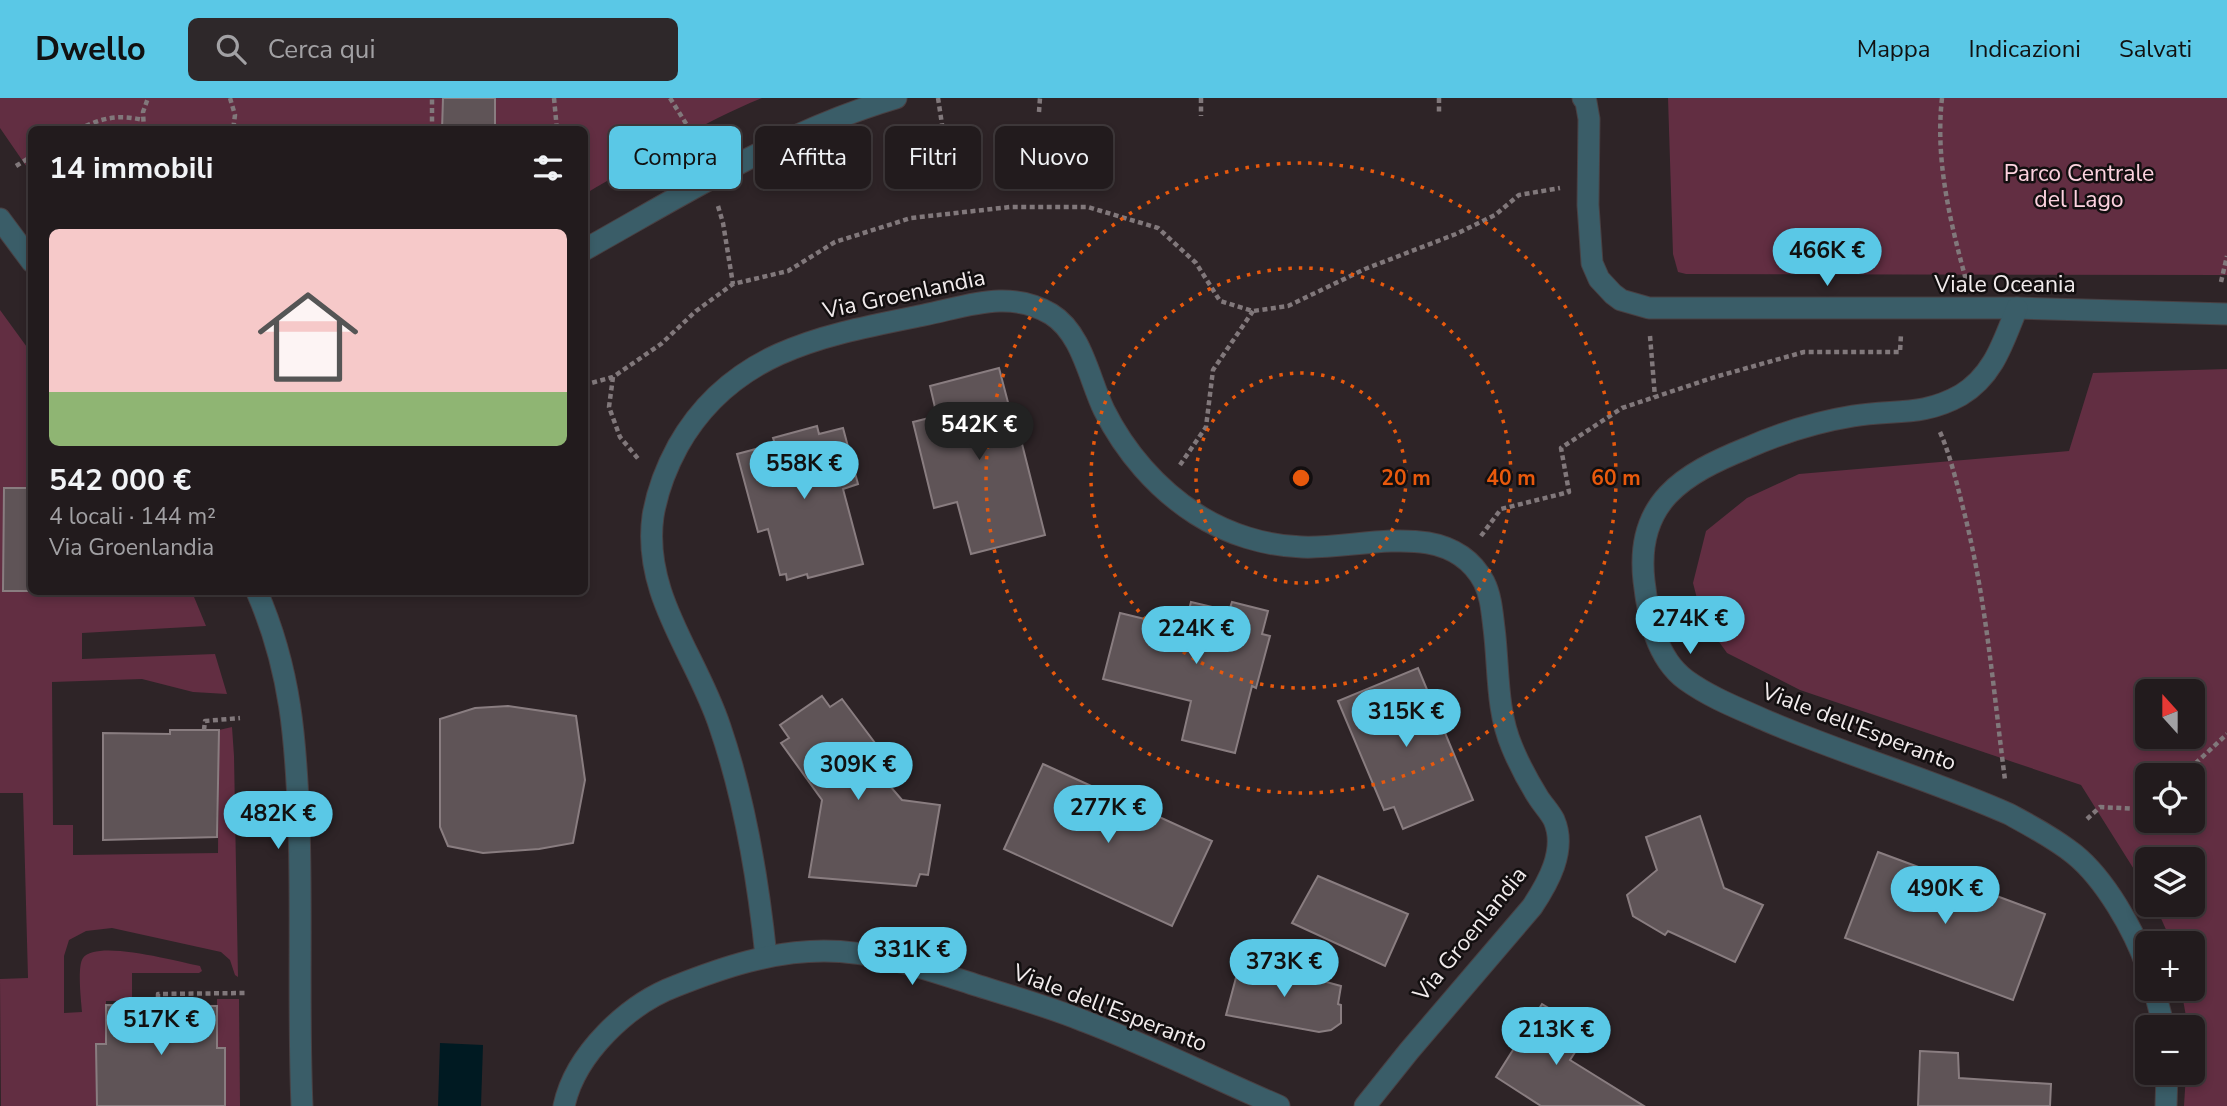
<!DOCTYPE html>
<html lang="it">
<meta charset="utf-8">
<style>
body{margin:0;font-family:"Nunito Sans",sans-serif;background:#2e282a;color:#f1f3f6;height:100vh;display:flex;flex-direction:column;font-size:26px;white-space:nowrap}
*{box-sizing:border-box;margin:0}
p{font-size:23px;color:#a2a1a4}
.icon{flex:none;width:38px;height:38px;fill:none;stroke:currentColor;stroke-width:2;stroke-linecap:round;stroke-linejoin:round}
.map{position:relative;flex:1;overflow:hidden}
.drawer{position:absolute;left:28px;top:28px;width:560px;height:469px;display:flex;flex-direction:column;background:#221b1d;border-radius:10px;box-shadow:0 4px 10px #0003,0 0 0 2px #3f393b}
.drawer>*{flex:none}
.top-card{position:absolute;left:609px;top:28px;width:665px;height:63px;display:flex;gap:14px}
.needle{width:46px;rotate:339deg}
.tools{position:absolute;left:2135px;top:581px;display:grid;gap:14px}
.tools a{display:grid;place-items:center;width:70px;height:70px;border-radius:10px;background:#221b1d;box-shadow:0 4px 10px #0003,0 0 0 2px #3f393b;font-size:35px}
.price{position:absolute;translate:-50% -60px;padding:0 16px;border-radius:24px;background:#5ac8e6;color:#111;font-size:23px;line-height:46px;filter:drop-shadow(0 2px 4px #0008)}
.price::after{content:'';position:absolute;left:50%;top:42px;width:21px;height:16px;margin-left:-10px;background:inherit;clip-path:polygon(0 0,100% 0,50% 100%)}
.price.on{background:#222;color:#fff}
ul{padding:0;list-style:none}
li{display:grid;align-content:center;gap:14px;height:371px;padding:0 21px}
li+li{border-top:2px solid #3f393b}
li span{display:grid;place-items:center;height:217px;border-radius:10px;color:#555}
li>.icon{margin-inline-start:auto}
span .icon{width:126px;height:126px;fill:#fffc;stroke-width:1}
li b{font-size:30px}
h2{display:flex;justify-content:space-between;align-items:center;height:84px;padding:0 21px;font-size:30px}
.tag{padding:0 24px;border-radius:10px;background:#221b1d;box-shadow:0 4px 10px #0003,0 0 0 2px #3f393b;font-size:24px;line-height:63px}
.tag.on{background:#5ac8e6;color:#111}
header{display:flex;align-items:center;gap:42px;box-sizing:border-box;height:98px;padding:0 35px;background:#5ac8e6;color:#111}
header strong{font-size:33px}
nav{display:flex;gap:38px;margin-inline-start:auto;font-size:24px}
.search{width:490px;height:63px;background:#2e282a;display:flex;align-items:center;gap:18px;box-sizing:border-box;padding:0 24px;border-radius:10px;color:#a2a1a4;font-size:26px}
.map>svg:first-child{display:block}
.green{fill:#622e42;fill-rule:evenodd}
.water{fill:#001a22}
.building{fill:#5f5457;stroke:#897d80;stroke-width:2}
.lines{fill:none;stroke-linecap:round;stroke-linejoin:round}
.minor-casing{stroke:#494043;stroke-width:23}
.path{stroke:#81787b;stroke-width:4.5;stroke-dasharray:5 3.5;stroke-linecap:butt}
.minor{stroke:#3a5d68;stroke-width:21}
.ring{fill:none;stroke:#e8590c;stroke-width:3.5;stroke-dasharray:3.5 7}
.labels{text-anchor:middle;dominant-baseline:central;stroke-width:5;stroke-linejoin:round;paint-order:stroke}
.park-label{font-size:23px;fill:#fdd2df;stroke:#130f10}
.street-label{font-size:23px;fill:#f1ebec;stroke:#130f10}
.centre{fill:#e8590c;stroke:#130f10;stroke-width:3.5}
.ring-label{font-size:21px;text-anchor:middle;font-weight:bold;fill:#e8590c;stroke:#130f10;stroke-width:5;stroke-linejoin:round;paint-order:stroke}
</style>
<header>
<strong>Dwello</strong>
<div class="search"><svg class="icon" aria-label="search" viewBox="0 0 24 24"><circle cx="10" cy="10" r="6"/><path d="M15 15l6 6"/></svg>Cerca qui</div>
<nav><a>Mappa</a><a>Indicazioni</a><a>Salvati</a></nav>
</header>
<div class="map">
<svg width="2227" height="1008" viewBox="0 0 2227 1008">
<rect width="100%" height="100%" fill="#2e2427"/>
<g class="green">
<path d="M0,0H762C700,25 643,62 585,96L584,32H32L31,75L0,30Z"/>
<path d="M1668,0H2227V177L1686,176L1678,174L1673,156Z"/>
<path d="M0,212L32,256L31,390H4L3,493L192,494L206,528L82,535V561L215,556L227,596L193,594L142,581L52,584L53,727H73V757L218,755L219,632L232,629L234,658L238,879L235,877L230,862L221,854L112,830L86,833L69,842L64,858V915L82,914C81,902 77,868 83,860C97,841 178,864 200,868L202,873L199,875H132V903H106V946H96L97,1008H1L0,881L28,880L23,695H0Z"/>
<path d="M2227,271V1008H2184L2186,975H2193V929H2188L2181,891H2193V845H2172L2155,807H2193V761H2147V792L2081,687L1800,592L1727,555L1702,520L1693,485L1706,433L1747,400L1799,376L2069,353L2093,275ZM2147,593H2193V639H2147ZM2147,677H2193V723H2147Z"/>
<path d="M217,901H239L240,1008H225L217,950Z"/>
</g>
<path class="water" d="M440,945L483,947L481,1008H438Z"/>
<g class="building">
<path d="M443,0H495V32H442Z"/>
<path d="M999,270L1016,335L1019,334L1045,437L971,456L957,404L934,410L913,324L937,318L930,288Z"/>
<path d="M817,328L819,336L843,330L858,386L843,391L863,466L808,480L807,476L787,482L786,476L780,477L768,431L758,434L737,356L775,346L773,340Z"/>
<path d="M4,390H32V493H3Z"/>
<path d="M1191,504L1229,513L1232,504L1268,513L1262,536L1270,538L1256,590L1252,588L1235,655L1182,642L1191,603L1103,581L1120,515L1182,530L1183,524H1186Z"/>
<path d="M1418,570L1473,702L1403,731L1394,709L1384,712L1338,603Z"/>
<path d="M822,598L830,609L842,601L887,661L877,673L902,702L940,707L928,777L920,776L916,788L809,779L822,702L781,645L789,640L780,627Z"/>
<path d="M508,608L576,618L585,682L573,745L539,751L483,755L448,748L440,729V621L475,610Z"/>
<path d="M170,632H219L217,739L103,742V635L170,636Z"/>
<path d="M1043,666L1212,743L1172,828L1004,751Z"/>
<path d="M1700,718L1724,790L1763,807L1735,864L1668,833L1665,837L1633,818L1627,797L1657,772L1646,739Z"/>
<path d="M1878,754L2045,816L2013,902L1845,840Z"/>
<path d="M1318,778L1408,816L1385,868L1292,825Z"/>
<path d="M1241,861L1341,888L1338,906L1341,907V925L1331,932L1319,934L1226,917Z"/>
<path d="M1542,906L1588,934L1570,962L1644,1008H1541L1496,979Z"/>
<path d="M106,907L217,908V950H225V1008H97L96,946H106Z"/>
<path d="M1920,953L1958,955L1959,980L2051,986L2050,1008H1918Z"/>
</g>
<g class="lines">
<g class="minor-casing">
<g id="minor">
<path d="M1583,0L1586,4L1589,21L1588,107L1592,165L1599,181L1613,196L1621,202L1649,210H2017L2227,216"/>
<path d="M0,121L32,164"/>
<path d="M584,152C686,95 784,33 896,0"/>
<path d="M2017,210C2003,244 1994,277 1961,297C1922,319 1894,311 1853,318C1816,324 1781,335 1747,350C1683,376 1635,404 1644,483C1648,518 1656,560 1686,582C1711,600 1740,611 1767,623C1846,657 1930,681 2009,716C2031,728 2054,740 2074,756C2105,781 2134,832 2147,869"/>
<path d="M257,494C291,572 296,643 299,727C302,821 298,914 302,1008"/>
<path d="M766,858C758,781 745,702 720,629C697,558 642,497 653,418C657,394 666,370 678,348C732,252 825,237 924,217C968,208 1009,191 1051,216C1082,235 1089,281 1104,312C1125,354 1157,391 1196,416C1227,436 1266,448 1302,449C1360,452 1449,418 1484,484C1491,498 1492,514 1494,530C1499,569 1496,612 1512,649C1519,666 1528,683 1538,699C1543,707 1550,714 1554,722C1567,752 1548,785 1532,809L1409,953L1365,1008"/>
<path d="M2154,891L2164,929"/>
<path d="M564,1008C575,956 628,906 676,888C724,869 772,853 824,853C878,853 929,872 979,888C1014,899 1050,909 1084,923C1150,948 1214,980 1279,1008"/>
<path d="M2166,1008L2167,975"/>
</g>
</g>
<g class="path">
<path d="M230,0L235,17L233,32"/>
<path d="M554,0L557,32"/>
<path d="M670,0L697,43L701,57"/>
<path d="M938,0L943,33"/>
<path d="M1201,0V18"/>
<path d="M1439,0V15"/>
<path d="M1942,0C1935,62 1950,123 1966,182"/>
<path d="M1039,14L1040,0"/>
<path d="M78,32C100,20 118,16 143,22"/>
<path d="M144,32L143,14L148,0"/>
<path d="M432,32V0"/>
<path d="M16,68L32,58"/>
<path d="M718,108L723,125L733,186"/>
<path d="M2221,184L2227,158"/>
<path d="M1650,238L1655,299"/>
<path d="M613,279L609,309L620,339L640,363"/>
<path d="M584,287L613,279L661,246L696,213L733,186L788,173L835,144L911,120L1010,109H1088L1158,130L1196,165L1220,203L1253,213L1288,208L1365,171L1456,136L1495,117L1519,97L1560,90"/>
<path d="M1940,334C1950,357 1956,382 1962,406C1986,497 1993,590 2005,682"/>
<path d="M1180,367L1206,329L1213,272L1253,213"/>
<path d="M1481,438L1501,411L1569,394L1561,350L1622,310L1715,279L1804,254H1900L1901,236"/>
<path d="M204,632L205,623L240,620"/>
<path d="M2183,677L2227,636"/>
<path d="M2087,721L2100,709L2138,711L2147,706"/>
<path d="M158,908V896L246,895"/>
</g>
<use href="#minor" class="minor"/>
</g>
<g class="ring">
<circle cx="1301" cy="380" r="105"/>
<circle cx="1301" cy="380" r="210"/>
<circle cx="1301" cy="380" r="315"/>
</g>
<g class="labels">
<g class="park-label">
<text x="2079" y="75">Parco Centrale<tspan x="2079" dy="26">del Lago</tspan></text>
</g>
<g class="street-label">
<text x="2005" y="186">Viale Oceania</text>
<text transform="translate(904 196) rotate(-12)">Via Groenlandia</text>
<text transform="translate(1859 629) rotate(21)">Viale dell'Esperanto</text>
<text transform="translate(1470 836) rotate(-51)">Via Groenlandia</text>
<text transform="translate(1110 910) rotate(21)">Viale dell'Esperanto</text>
</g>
</g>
<circle cx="1301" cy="380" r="10" class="centre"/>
<g class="ring-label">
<text x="1406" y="387">20 m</text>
<text x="1511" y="387">40 m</text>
<text x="1616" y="387">60 m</text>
</g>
</svg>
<div class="tools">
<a><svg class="needle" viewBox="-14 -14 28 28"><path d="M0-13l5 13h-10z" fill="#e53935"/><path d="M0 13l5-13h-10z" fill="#a2a1a4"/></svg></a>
<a><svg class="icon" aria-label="locate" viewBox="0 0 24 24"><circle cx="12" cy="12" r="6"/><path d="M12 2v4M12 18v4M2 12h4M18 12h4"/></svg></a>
<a><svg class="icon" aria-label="layers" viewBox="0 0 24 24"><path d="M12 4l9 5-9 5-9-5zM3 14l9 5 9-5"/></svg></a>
<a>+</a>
<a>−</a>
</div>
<b class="price" style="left:1827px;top:190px">466K €</b>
<b class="price on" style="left:979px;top:364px">542K €</b>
<b class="price" style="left:804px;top:403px">558K €</b>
<b class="price" style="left:1690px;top:558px">274K €</b>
<b class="price" style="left:1196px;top:568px">224K €</b>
<b class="price" style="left:1406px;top:651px">315K €</b>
<b class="price" style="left:858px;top:704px">309K €</b>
<b class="price" style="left:1108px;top:747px">277K €</b>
<b class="price" style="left:278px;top:753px">482K €</b>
<b class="price" style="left:1945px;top:828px">490K €</b>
<b class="price" style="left:912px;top:889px">331K €</b>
<b class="price" style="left:1284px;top:901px">373K €</b>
<b class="price" style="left:161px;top:959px">517K €</b>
<b class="price" style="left:1556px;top:969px">213K €</b>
<div class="top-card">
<a class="tag on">Compra</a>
<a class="tag">Affitta</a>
<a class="tag">Filtri</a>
<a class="tag">Nuovo</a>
</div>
<section class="drawer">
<h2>14 immobili<svg class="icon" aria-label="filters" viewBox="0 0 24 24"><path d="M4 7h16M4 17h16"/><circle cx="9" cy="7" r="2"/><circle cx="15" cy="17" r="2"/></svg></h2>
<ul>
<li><span style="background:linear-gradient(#f6c9c9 75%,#8fb573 0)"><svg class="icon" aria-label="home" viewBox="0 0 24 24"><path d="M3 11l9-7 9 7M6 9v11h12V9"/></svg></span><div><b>542 000 €</b><p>4 locali · 144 m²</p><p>Via Groenlandia</p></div></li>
</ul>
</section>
</div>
